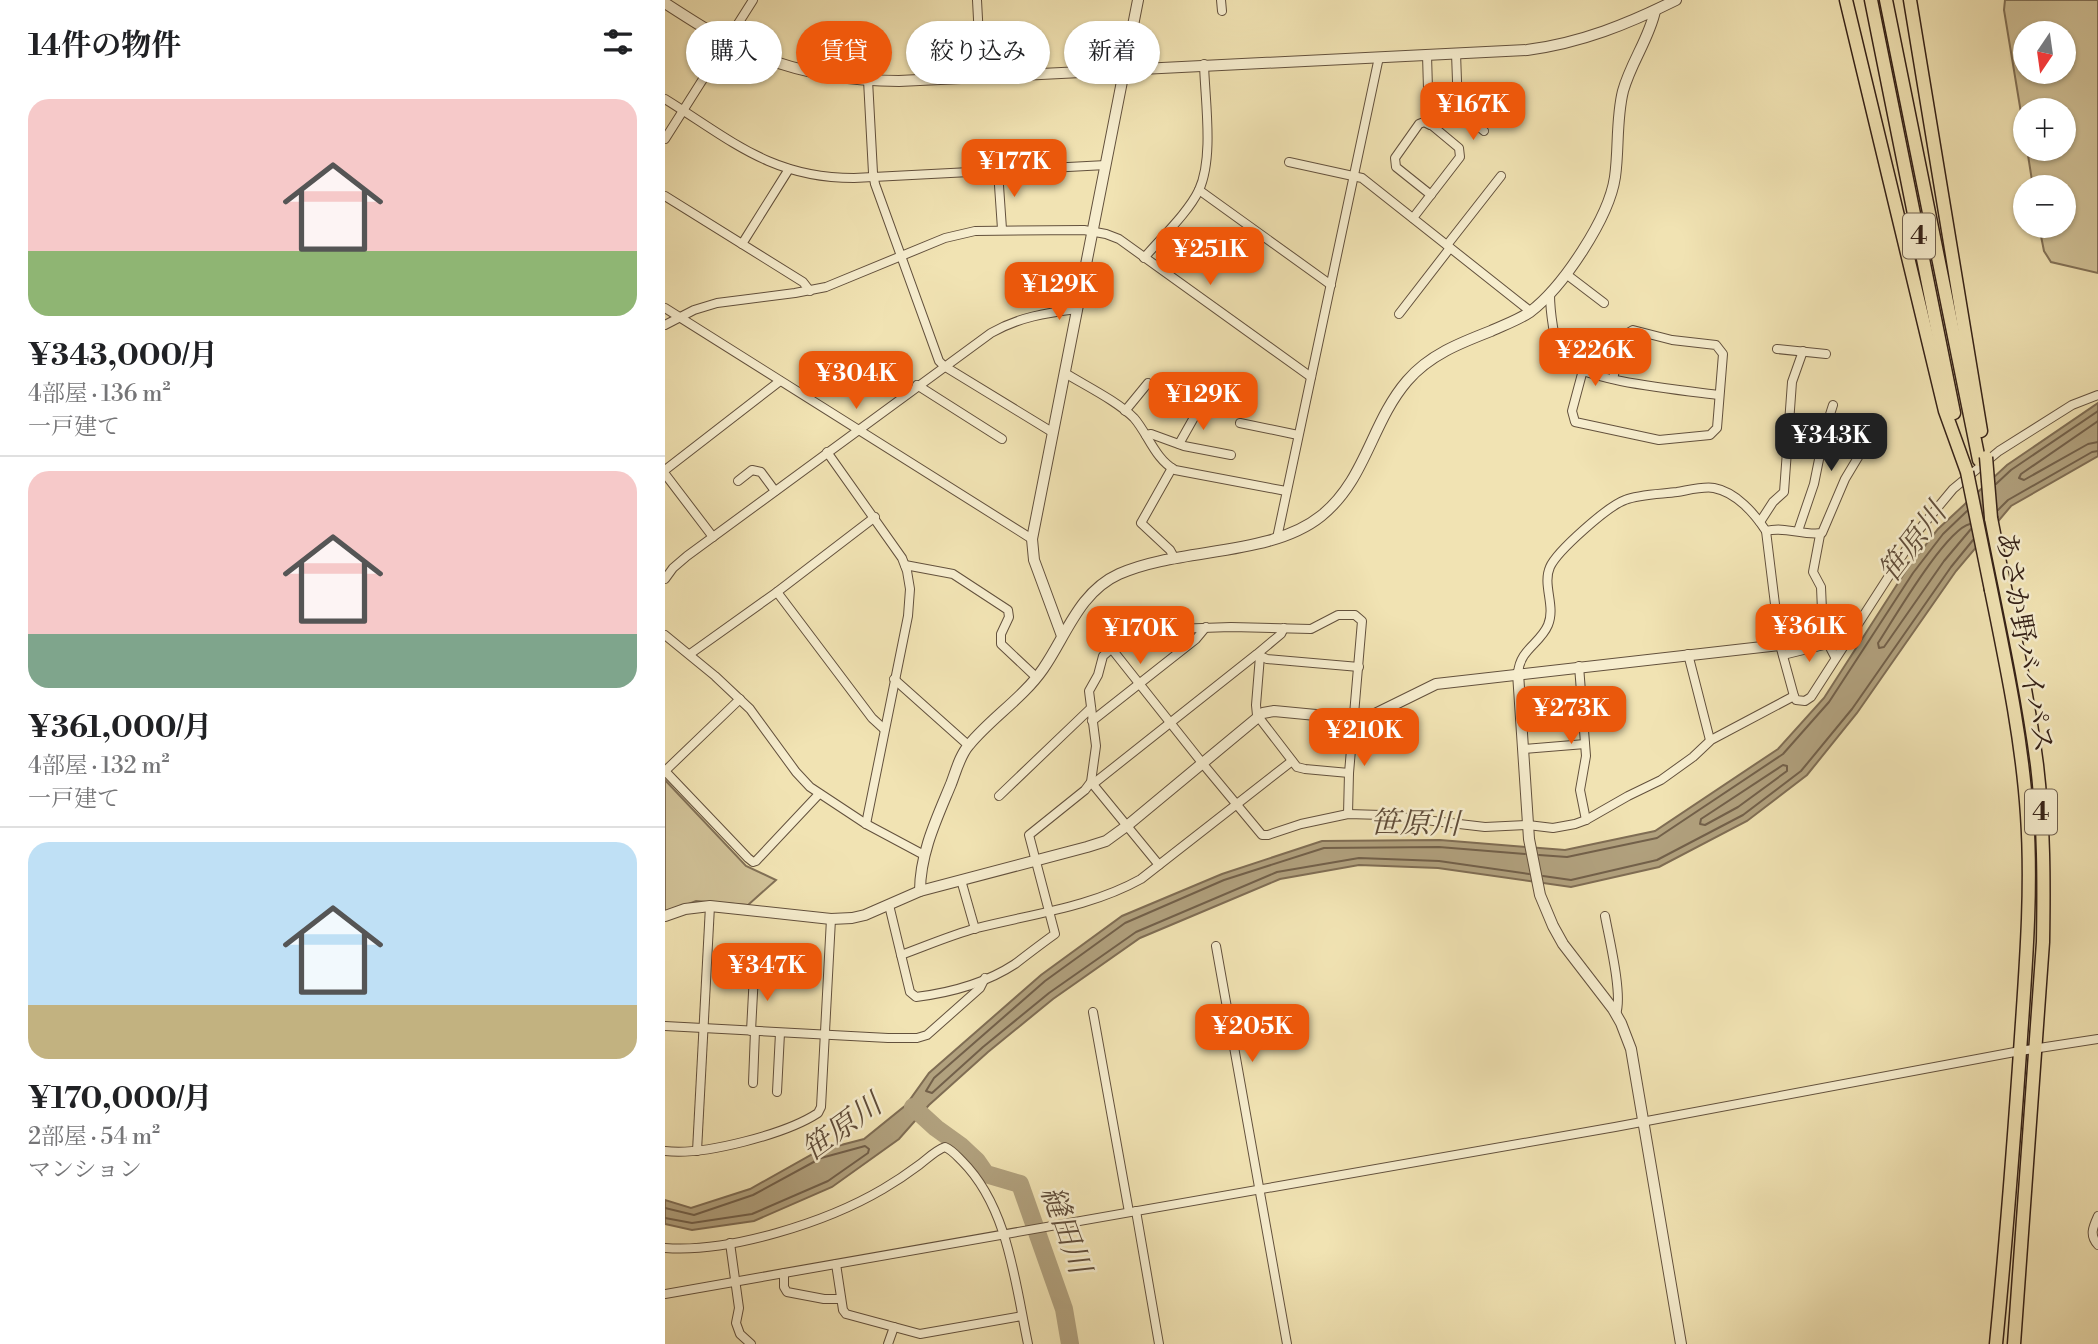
<!DOCTYPE html>
<html lang="ja">
<meta charset="utf-8">
<style>
body{margin:0;font-family:"Libre Bodoni","Noto Serif JP",serif;background:#f6f6f6;color:#202124;height:100vh;display:flex;flex-direction:column;font-size:26px;white-space:nowrap}
*{box-sizing:border-box;margin:0}
p{font-size:23px;color:#757577}
.icon{flex:none;width:38px;height:38px;fill:none;stroke:currentColor;stroke-width:2;stroke-linecap:round;stroke-linejoin:round}
.map{position:relative;flex:1;overflow:hidden}
.sheet{display:flex;flex-direction:column;background:#fff;width:665px}
.sheet>*{flex:none}
.banner{position:absolute;left:21px;top:21px;width:665px;height:63px;display:flex;gap:14px}
.needle{width:46px;rotate:193deg}
.tools{position:absolute;left:1348px;top:21px;display:grid;gap:14px}
.tools a{display:grid;place-items:center;width:63px;height:63px;border-radius:50%;background:#fff;box-shadow:0 2px 5px #0004;font-size:35px}
.price{position:absolute;translate:-50% -60px;padding:0 16px;border-radius:14px;background:#ea580c;color:#fff;font-size:23px;line-height:46px;filter:drop-shadow(0 2px 4px #0008)}
.price::after{content:'';position:absolute;left:50%;top:42px;width:21px;height:16px;margin-left:-10px;background:inherit;clip-path:polygon(0 0,100% 0,50% 100%)}
.price.active{background:#222;color:#fff}
ul{padding:0;list-style:none}
li{display:grid;align-content:center;gap:14px;height:371px;padding:0 28px}
li+li{border-top:2px solid #e0e0e0}
li span{display:grid;place-items:center;height:217px;border-radius:21px;color:#555}
li>.icon{margin-inline-start:auto}
span .icon{width:126px;height:126px;fill:#fffc;stroke-width:1}
li b{font-size:30px}
h2{display:flex;justify-content:space-between;align-items:center;height:84px;padding:0 28px;font-size:30px}
.chip{padding:0 24px;border-radius:32px;background:#fff;box-shadow:0 2px 5px #0004;font-size:24px;line-height:63px}
.chip.active{background:#ea580c;color:#fff}
main{display:flex;flex:1;min-height:0}
.map>svg:first-child{display:block}
.green{fill:#d1c298;stroke:#827157;stroke-width:2;fill-rule:evenodd}
.water{fill:#b1a17e;stroke:#7f6d54;stroke-width:2}
.lines{fill:none;stroke-linecap:round;stroke-linejoin:round}
.shore{stroke:#72604a;stroke-width:2}
.river{stroke:#b1a17e;stroke-width:18}
.minor-casing{stroke:#63513d;stroke-width:10}
.tertiary-casing{stroke:#63513d;stroke-width:12}
.trunk-casing{stroke:#342016;stroke-width:15}
.minor{stroke:#f6edce;stroke-width:8}
.tertiary{stroke:#f6edce;stroke-width:10}
.trunk{stroke:#f1e3b3;stroke-width:12}
.trunk-bridge-casing{stroke:#342016;stroke-width:15;stroke-linecap:butt}
.trunk-bridge{stroke:#f1e3b3;stroke-width:12}
.labels{text-anchor:middle;dominant-baseline:central;stroke-width:5;stroke-linejoin:round;paint-order:stroke}
.shield{fill:#f6edce;stroke:#6e5e4d;stroke-width:2}
.shield-label{font-size:26px;font-weight:bold;fill:#342016}
.street-label{font-size:28px;fill:#342016;stroke:#f6edce}
.water-label{font-size:30px;font-style:italic;fill:#604d3a;stroke:#f6edce}
</style>
<main>
<section class="sheet">
<h2>14件の物件<svg class="icon" aria-label="filters" viewBox="0 0 24 24"><path d="M4 7h16M4 17h16"/><circle cx="9" cy="7" r="2"/><circle cx="15" cy="17" r="2"/></svg></h2>
<ul>
<li><span style="background:linear-gradient(#f6c9c9 70%,#8fb573 0)"><svg class="icon" aria-label="home" viewBox="0 0 24 24"><path d="M3 11l9-7 9 7M6 9v11h12V9"/></svg></span><div><b>¥343,000/月</b><p>4部屋 · 136 m²</p><p>一戸建て</p></div></li>
<li><span style="background:linear-gradient(#f6c9c9 75%,#7fa58c 0)"><svg class="icon" aria-label="home" viewBox="0 0 24 24"><path d="M3 11l9-7 9 7M6 9v11h12V9"/></svg></span><div><b>¥361,000/月</b><p>4部屋 · 132 m²</p><p>一戸建て</p></div></li>
<li><span style="background:linear-gradient(#bfe0f5 75%,#c2b280 0)"><svg class="icon" aria-label="home" viewBox="0 0 24 24"><path d="M3 11l9-7 9 7M6 9v11h12V9"/></svg></span><div><b>¥170,000/月</b><p>2部屋 · 54 m²</p><p>マンション</p></div></li>
</ul>
</section>
<div class="map">
<svg width="1433" height="1344" viewBox="0 0 1433 1344">
<rect width="100%" height="100%" fill="#f1e3b3"/>
<filter id="stains"><feTurbulence type="fractalNoise" baseFrequency=".00286" numOctaves="4"/><feColorMatrix values="0 0 0 0 .2 0 0 0 0 .09 0 0 0 0 .02 0 0 0 .5 -.17"/></filter>
<radialGradient id="worn" r=".72"><stop offset=".6" stop-color="#630" stop-opacity="0"/><stop offset="1" stop-color="#630" stop-opacity=".3"/></radialGradient>
<g class="green">
<path d="M1340,0H1433V273L1386,262L1379,251L1374,226H1398V187H1368L1362,149H1398V110H1360V137L1339,10ZM1360,33H1398V72H1360Z"/>
<path d="M0,780L81,866L111,880L83,905L31,901L0,913Z"/>
</g>
<path class="water" d="M1433,403V456L1346,506L1291,571L1192,713L1142,775L1082,821L994,867L906,887L773,868L694,865L615,879L475,938L388,999L323,1052L264,1105L234,1139L167,1187L89,1221L27,1230L0,1224V1200L26,1208L85,1189L153,1151L199,1139L241,1105L264,1073L376,975L457,916L557,874L657,841L775,840L900,850L990,831L1113,749L1159,698L1242,569L1273,529L1342,465Z"/>
<g class="lines">
<g class="shore">
<path d="M1433,421L1356,474L1354,478L1359,480L1423,444L1433,442"/>
<path d="M1331,484L1346,470L1433,411"/>
<path d="M1333,510L1343,500L1427,452L1433,451"/>
<path d="M1305,524C1281,529 1228,620 1213,643L1214,648L1219,647L1279,561L1306,529"/>
<path d="M1118,765L1122,766V771L1073,807L1040,825L1035,824L1036,819Z"/>
<path d="M860,854L774,847L659,848L559,880L460,923L380,981L269,1078L261,1091L267,1093L318,1047L384,993L471,932L612,872L694,858L774,861L864,874"/>
<path d="M874,855L902,857L992,838L1118,754L1164,702L1248,573L1278,534L1302,511"/>
<path d="M878,876L906,880L992,860L1078,815L1136,771L1187,709L1286,567L1308,540"/>
<path d="M0,1208L29,1215L88,1195L156,1158L200,1146L204,1149L203,1153L163,1181L87,1214L27,1223L0,1218"/>
</g>
<path class="river" d="M248,1107L271,1128L296,1146L312,1161L321,1174L355,1184L399,1309L405,1344"/>
<g class="minor-casing">
<g id="minor">
<path d="M312,0L316,76"/>
<path d="M556,0L557,11"/>
<path d="M791,53L793,109L819,131"/>
<path d="M203,80L208,173L210,184L274,361L279,366L387,432"/>
<path d="M0,99C66,140 106,178 189,178L441,165"/>
<path d="M765,125L759,122L754,124L730,158L731,167L766,195"/>
<path d="M0,139L88,0"/>
<path d="M624,162L697,178L865,311"/>
<path d="M333,171L337,229"/>
<path d="M534,190L666,285"/>
<path d="M0,196L138,282L145,291"/>
<path d="M748,218L795,157L794,148L764,123L762,55"/>
<path d="M77,244L124,169"/>
<path d="M782,245L836,176"/>
<path d="M479,258C496,238 523,213 534,190C549,157 540,101 539,64"/>
<path d="M901,274L939,303"/>
<path d="M885,294C885,309 889,345 897,358C911,381 1025,391 1054,395"/>
<path d="M0,308L367,539"/>
<path d="M734,314L785,248"/>
<path d="M0,325L29,310L52,303L130,293L161,287L280,238L310,231L419,230L441,234L454,239L646,377"/>
<path d="M1112,349L1161,354"/>
<path d="M918,370L907,411L910,422L994,440L1045,435L1052,428L1058,354L1051,345L1007,340L968,330L958,336L948,379"/>
<path d="M400,373C421,386 452,401 469,418C483,434 490,459 510,470L621,491"/>
<path d="M252,385L337,439"/>
<path d="M460,411L483,383"/>
<path d="M575,423L633,435"/>
<path d="M481,435L486,434L519,446L566,455"/>
<path d="M514,444L536,405"/>
<path d="M162,452L237,558L242,571L245,589L243,616L201,824"/>
<path d="M507,468L476,523L505,550L510,559"/>
<path d="M0,470L115,381"/>
<path d="M0,474L48,537"/>
<path d="M73,481L87,470L96,472L110,491"/>
<path d="M1095,522L1108,502L1119,492L1127,382L1138,351"/>
<path d="M1101,531C1121,526 1138,536 1157,533L1180,479L1207,434"/>
<path d="M1133,531L1149,484L1160,430L1168,405"/>
<path d="M1155,535L1148,572L1156,587L1158,634L1170,657"/>
<path d="M612,538L714,57"/>
<path d="M240,565L288,574L343,610L344,617L336,634V644L371,677"/>
<path d="M0,579L8,568L22,556L326,333C354,317 381,313 412,309"/>
<path d="M112,592L207,718L219,729"/>
<path d="M0,635L50,676L85,709L131,772L145,787L201,824L259,855"/>
<path d="M446,648L538,764L597,835H603L636,824L683,814L717,815L820,827L863,825L888,828L910,824L921,820L963,796L996,780L1028,757L1046,740L1129,696"/>
<path d="M25,654L112,592L210,517"/>
<path d="M1023,654L1045,740"/>
<path d="M593,655L602,659L694,667"/>
<path d="M1118,655L1163,644"/>
<path d="M595,656L591,705L592,715L632,767L640,769L684,773"/>
<path d="M914,666L921,756L915,790L921,820"/>
<path d="M853,673C855,649 875,644 883,625C891,606 877,585 885,567C892,551 943,506 960,500C974,494 997,494 1012,492C1024,490 1039,486 1049,488C1071,492 1090,514 1101,531L1115,645L1129,696L1131,700L1140,701L1146,697L1253,531L1288,489L1334,451L1407,405L1433,395"/>
<path d="M229,679L303,745"/>
<path d="M427,721L531,639L541,627"/>
<path d="M858,749L920,744"/>
<path d="M0,771L83,858L88,862L91,861L154,794"/>
<path d="M0,771L75,699"/>
<path d="M426,782L494,865"/>
<path d="M428,784L592,654L616,634L619,628"/>
<path d="M334,796L426,708"/>
<path d="M296,880L310,929"/>
<path d="M224,905L245,992L251,997C283,993 321,983 350,964C363,954 376,944 390,934L364,835L420,790L426,782L431,746L424,691L433,675L438,656L446,649L487,634L508,629L566,627L646,629L673,615H690L697,621L684,773L683,814"/>
<path d="M940,916C944,938 958,995 951,1014"/>
<path d="M551,946L622,1344"/>
<path d="M236,955C261,946 286,935 312,928C367,914 426,907 476,879L627,761"/>
<path d="M428,1012L464,1212"/>
<path d="M0,1026L223,1038H252L262,1035L315,988L320,978"/>
<path d="M86,1031L89,974"/>
<path d="M88,1083L90,1031"/>
<path d="M112,1092L115,1033"/>
<path d="M0,1151C38,1156 121,1134 153,1113L156,1107L166,919"/>
<path d="M32,1151L45,906"/>
<path d="M471,1211L494,1344"/>
<path d="M1433,1216C1428,1227 1424,1235 1433,1245"/>
<path d="M65,1243L74,1308L71,1323L75,1334L86,1344"/>
<path d="M0,1248C65,1253 162,1222 218,1189C230,1182 242,1174 254,1165C262,1159 271,1150 280,1147C287,1150 291,1155 297,1161C343,1207 350,1282 363,1344"/>
<path d="M171,1264L178,1310L181,1314L255,1334L357,1316"/>
<path d="M119,1273V1287L122,1292L159,1299H176"/>
<path d="M0,1294L950,1127L1355,1051L1433,1039"/>
<path d="M223,1344L229,1327"/>
</g>
</g>
<g class="tertiary-casing">
<g id="tertiary">
<path d="M0,3C20,16 40,29 60,40C113,69 174,81 234,81L862,50C916,43 963,24 1011,0"/>
<path d="M397,636L369,560L367,539L473,0"/>
<path d="M853,673L864,839L875,895L888,926L898,944L948,1009L956,1023L966,1049L1016,1344"/>
<path d="M255,891C255,853 272,818 286,784C291,771 295,755 304,745C326,718 358,698 378,669C401,636 414,592 454,574C514,547 605,557 656,516C701,480 706,423 742,381C764,355 795,343 826,331C839,325 853,320 865,312C898,287 944,218 950,177C954,149 951,119 958,91C966,62 984,39 990,11"/>
<path d="M0,916L20,909L45,906L166,919L187,918L200,915L255,891L422,847L441,841L463,825L598,713L609,711L693,719L706,716L771,684L1115,645"/>
</g>
</g>
<g class="trunk-casing">
<g id="trunk">
<path d="M1181,0L1280,411L1302,472"/>
<path d="M1206,0L1289,413"/>
<path d="M1221,0L1314,460"/>
<path d="M1245,0L1316,431"/>
<path d="M1326,518C1342,600 1361,682 1372,765C1379,824 1379,883 1378,942L1349,1344"/>
<path d="M1326,590C1341,664 1357,739 1362,815C1367,889 1361,964 1356,1037C1349,1140 1341,1242 1331,1344"/>
</g>
</g>
<use href="#minor" class="minor"/>
<use href="#tertiary" class="tertiary"/>
<use href="#trunk" class="trunk"/>
<g class="trunk-bridge-casing">
<g id="trunk-bridge">
<path d="M1321,457L1326,518"/>
<path d="M1302,472L1326,590"/>
</g>
</g>
<use href="#trunk-bridge" class="trunk-bridge"/>
</g>
<g class="labels">
<g class="shield">
<rect x="1238" y="213.5" width="32" height="45" rx="5"/>
<rect x="1360" y="789.5" width="32" height="45" rx="5"/>
</g>
<g class="shield-label">
<text x="1254" y="236">4</text>
<text x="1376" y="812">4</text>
</g>
<g class="street-label">
<text transform="translate(1359 642) rotate(80)">あさか野バイパス</text>
</g>
<g class="water-label">
<text transform="translate(1248 543) rotate(-53)">笹原川</text>
<text transform="translate(750 824) rotate(1)">笹原川</text>
<text transform="translate(177 1128) rotate(-36)">笹原川</text>
<text transform="translate(400 1230) rotate(70)">縫田川</text>
</g>
</g>
<rect width="100%" height="100%" filter="url(#stains)"/>
<rect width="100%" height="100%" fill="url(#worn)"/>
</svg>
<div class="tools">
<a><svg class="needle" viewBox="-14 -14 28 28"><path d="M0-13l5 13h-10z" fill="#e53935"/><path d="M0 13l5-13h-10z" fill="#757577"/></svg></a>
<a>+</a>
<a>−</a>
</div>
<b class="price" style="left:808px;top:142px">¥167K</b>
<b class="price" style="left:349px;top:199px">¥177K</b>
<b class="price" style="left:545px;top:287px">¥251K</b>
<b class="price" style="left:394px;top:322px">¥129K</b>
<b class="price" style="left:930px;top:388px">¥226K</b>
<b class="price" style="left:191px;top:411px">¥304K</b>
<b class="price" style="left:538px;top:432px">¥129K</b>
<b class="price active" style="left:1166px;top:473px">¥343K</b>
<b class="price" style="left:1144px;top:664px">¥361K</b>
<b class="price" style="left:475px;top:666px">¥170K</b>
<b class="price" style="left:906px;top:746px">¥273K</b>
<b class="price" style="left:699px;top:768px">¥210K</b>
<b class="price" style="left:102px;top:1003px">¥347K</b>
<b class="price" style="left:587px;top:1064px">¥205K</b>
<div class="banner">
<a class="chip">購入</a>
<a class="chip active">賃貸</a>
<a class="chip">絞り込み</a>
<a class="chip">新着</a>
</div>
</div>
</main>
